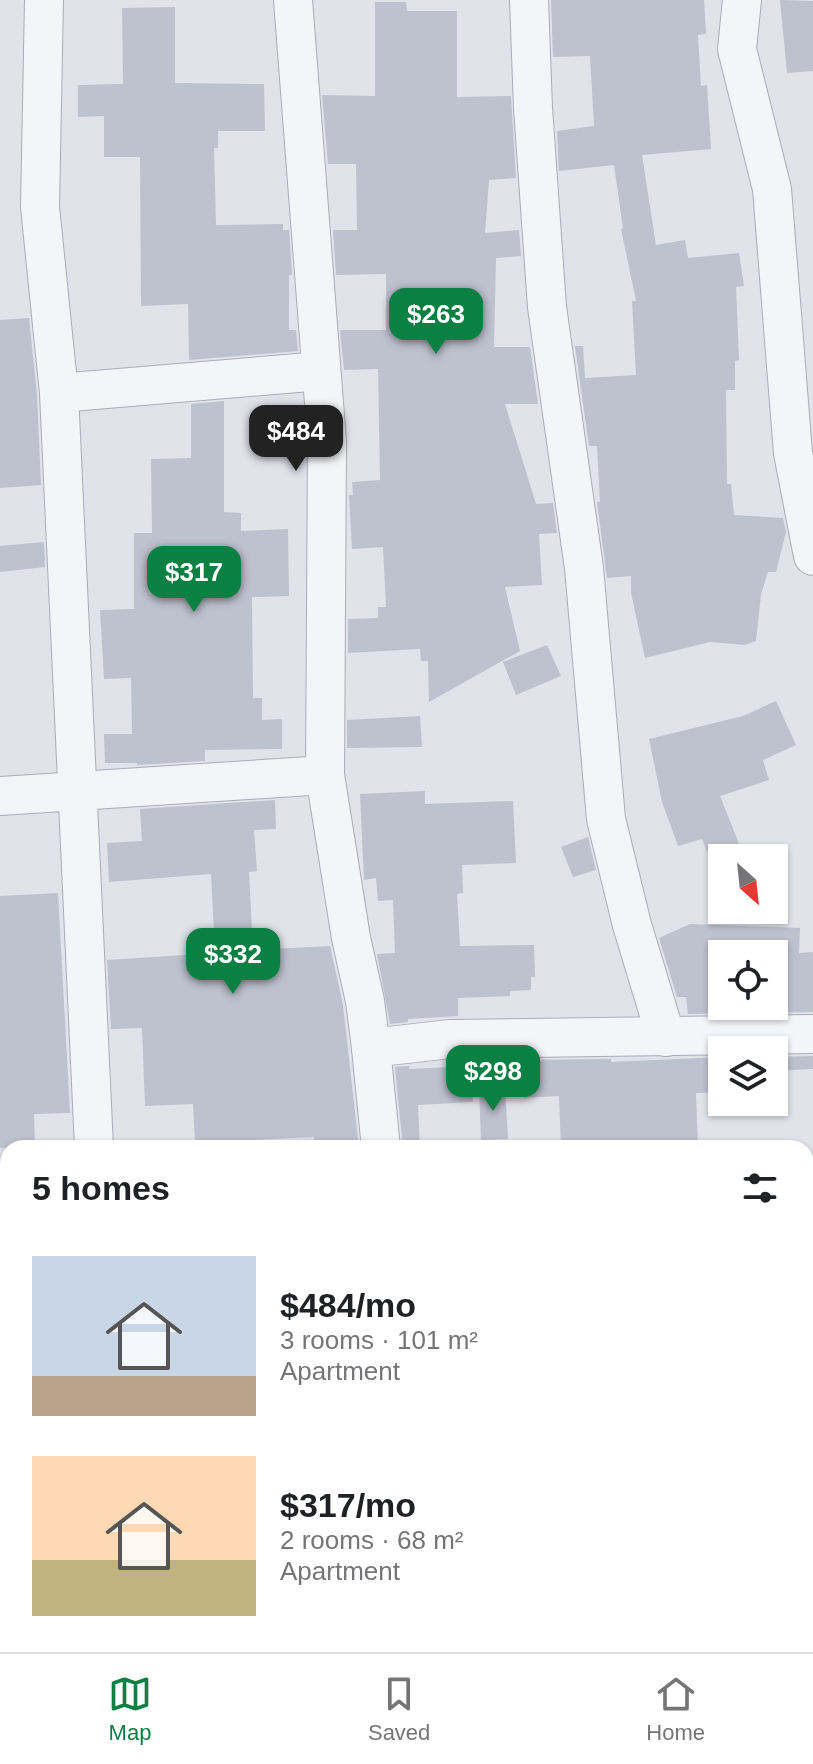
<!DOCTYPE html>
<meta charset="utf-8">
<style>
body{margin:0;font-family:Arial,sans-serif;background:#f2f2f2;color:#202124;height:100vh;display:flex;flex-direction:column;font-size:30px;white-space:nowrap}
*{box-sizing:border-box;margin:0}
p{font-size:26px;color:#757577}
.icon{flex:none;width:44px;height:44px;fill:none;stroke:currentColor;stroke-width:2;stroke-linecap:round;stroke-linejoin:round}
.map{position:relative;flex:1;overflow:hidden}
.details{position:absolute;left:0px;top:1140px;width:814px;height:512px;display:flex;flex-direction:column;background:#fff;border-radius:24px 24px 0 0;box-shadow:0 2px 6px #0004}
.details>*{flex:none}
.needle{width:52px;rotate:153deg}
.buttons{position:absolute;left:708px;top:844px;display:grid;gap:16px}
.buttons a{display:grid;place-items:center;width:80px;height:80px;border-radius:0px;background:#fff;box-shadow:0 2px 6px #0004;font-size:40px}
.price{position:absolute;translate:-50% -68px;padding:0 18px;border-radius:16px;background:#0b8043;color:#fff;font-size:26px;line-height:52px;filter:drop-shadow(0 2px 4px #0008)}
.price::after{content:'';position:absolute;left:50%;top:48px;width:24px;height:18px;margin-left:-12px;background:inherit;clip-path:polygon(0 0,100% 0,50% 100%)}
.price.on{background:#222;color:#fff}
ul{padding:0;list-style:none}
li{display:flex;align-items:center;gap:24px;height:200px;padding:0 32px}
li span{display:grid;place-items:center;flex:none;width:224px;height:160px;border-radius:0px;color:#555}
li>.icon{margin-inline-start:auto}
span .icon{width:96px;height:96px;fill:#fffc;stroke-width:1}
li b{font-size:34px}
h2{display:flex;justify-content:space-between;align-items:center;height:96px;padding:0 32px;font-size:34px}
.menu{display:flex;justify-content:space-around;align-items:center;height:112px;border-top:2px solid #e0e0e0;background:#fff;font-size:22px;color:#757577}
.menu a{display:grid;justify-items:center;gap:4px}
.menu .on{color:#0b8043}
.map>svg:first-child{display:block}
.building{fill:#bec1ce;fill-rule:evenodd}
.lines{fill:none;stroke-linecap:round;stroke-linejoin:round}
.minor-casing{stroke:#aaacb9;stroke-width:40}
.minor{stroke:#f4f5f9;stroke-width:38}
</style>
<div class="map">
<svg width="813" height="1652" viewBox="0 0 813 1652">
<rect width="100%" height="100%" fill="#e1e3eb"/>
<g class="building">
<path d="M551,0H704L706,34L698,35L701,86L707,85L711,149L642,155L656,245L685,240L688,258L739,253L744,286L736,287L739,360L735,361V390H726L727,484H731L734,515L783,518L786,532L776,572H768L761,594L756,641L745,645L710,642L645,658L631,593V576L607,578L597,502H600L597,446H589L575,346H583L585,378L636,375L632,301H636L621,229L623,228L614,165L559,171L557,131L594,126L590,56L553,57Z"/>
<path d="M780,0L813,1V71L787,73Z"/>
<path d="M375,2H406L407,11H457V97L511,96L516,178L489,180L485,233L519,230L521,256L496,258L494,347H530L538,404H505L536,504L553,503L557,533L539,534L542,585L505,587L520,651L429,702L428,661H421L420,649L348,653V619L378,618V607H386L383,547L352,549L349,495H353L352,482L380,480L378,369L344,370L340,330H386V274L336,275L333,230H357L356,164H328L322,95L375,96Z"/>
<path d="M175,7V83L264,84L265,131H218V148H214L216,225L283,224V230H289L292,275H289V330H296L298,351L189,360L188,304L141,306L140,157H104V116L78,117V85L123,84L122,8Z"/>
<path d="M29,318L37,395L41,485L0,488V320Z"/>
<path d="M224,401V512L241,513V531L288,529L289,596L252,597L253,698H262V720L282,719V749L205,750V761L137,765V763H105L104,734H132L131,678L104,679L100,610L134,609V533H152L151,459L191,458V404Z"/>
<path d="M44,542L45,567L0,572V546Z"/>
<path d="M547,645L561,676L516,695L503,662Z"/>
<path d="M776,701L796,745L763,760L769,780L720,796L740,846L709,856L702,839L678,846L662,802L649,739L743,716Z"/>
<path d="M420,716L422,747L347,748V720Z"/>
<path d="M425,791V804L513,801L516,863L462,865L463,893L457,894L460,946L534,945L535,977H531V990L510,991V996L458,998V1016L408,1019V1022L390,1024L377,954L395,953L393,900L378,901L376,878L364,880L360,794Z"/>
<path d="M275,800L276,829L254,830L257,871L249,872L253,950L330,946L343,1005L359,1148H314V1137L195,1143L193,1104L145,1106L142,1028L111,1029L107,960L215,953L211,874L109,882L107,843L142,841L140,809Z"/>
<path d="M588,837L596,870L573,877L561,847Z"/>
<path d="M58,893L70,1113L34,1114L35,1148H0V896Z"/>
<path d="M690,924L800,928L799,953L813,952V1012L688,1014L686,997H677L659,938ZM722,954H774V1006H722Z"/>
<path d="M813,1056V1069L774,1071V1057Z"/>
<path d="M722,1057V1092L696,1093L698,1148H561L559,1096L524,1098L523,1060L611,1059V1062Z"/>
<path d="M409,1066V1069L471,1066L473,1102L418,1105L420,1148H403L395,1067Z"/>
<path d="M505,1086L508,1139L481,1140L479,1088Z"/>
</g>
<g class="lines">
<g class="minor-casing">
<g id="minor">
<path d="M44,0L40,207L59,393L94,1148"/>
<path d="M293,0L327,442L325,775L351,938L365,1001L371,1048L450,1039L813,1034"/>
<path d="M529,0L533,108L547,307L584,568L606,819L632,925L666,1037"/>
<path d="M742,0L737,49L772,189L793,453L813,556"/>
<path d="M59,393L321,371"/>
<path d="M0,796L325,775"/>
<path d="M371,1048L381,1148"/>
<path d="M806,1470H813"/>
<path d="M127,1644L128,1652"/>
<path d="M423,1652V1644"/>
</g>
</g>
<use href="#minor" class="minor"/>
</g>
</svg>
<div class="buttons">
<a><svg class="needle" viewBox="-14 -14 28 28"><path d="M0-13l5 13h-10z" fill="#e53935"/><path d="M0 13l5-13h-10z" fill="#757577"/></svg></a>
<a><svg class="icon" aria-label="locate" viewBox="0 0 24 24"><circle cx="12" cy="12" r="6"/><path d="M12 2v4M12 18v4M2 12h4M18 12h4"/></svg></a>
<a><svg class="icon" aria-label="layers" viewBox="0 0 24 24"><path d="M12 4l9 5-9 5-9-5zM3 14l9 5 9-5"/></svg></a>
</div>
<b class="price" style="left:436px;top:356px">$263</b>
<b class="price on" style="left:296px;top:473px">$484</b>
<b class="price" style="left:194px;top:614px">$317</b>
<b class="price" style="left:233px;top:996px">$332</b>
<b class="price" style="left:493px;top:1113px">$298</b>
<section class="details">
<h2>5 homes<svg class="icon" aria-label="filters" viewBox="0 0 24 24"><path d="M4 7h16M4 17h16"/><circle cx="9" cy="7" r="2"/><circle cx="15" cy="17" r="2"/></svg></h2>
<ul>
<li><span style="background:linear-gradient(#c9d6e8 75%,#b9a48a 0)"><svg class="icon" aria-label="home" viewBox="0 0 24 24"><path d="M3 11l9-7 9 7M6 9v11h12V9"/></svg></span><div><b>$484/mo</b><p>3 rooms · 101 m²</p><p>Apartment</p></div></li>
<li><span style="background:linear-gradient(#ffd9b3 65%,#c2b280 0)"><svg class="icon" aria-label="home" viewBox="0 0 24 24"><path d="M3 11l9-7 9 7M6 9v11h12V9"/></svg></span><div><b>$317/mo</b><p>2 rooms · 68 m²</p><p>Apartment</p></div></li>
</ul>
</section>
</div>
<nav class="menu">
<a class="on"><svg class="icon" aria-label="map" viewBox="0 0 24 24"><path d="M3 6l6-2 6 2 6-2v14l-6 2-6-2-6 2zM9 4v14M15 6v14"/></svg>Map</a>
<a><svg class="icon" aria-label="saved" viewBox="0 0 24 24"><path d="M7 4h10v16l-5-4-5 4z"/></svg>Saved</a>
<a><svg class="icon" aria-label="home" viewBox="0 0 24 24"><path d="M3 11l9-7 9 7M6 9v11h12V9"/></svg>Home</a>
</nav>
